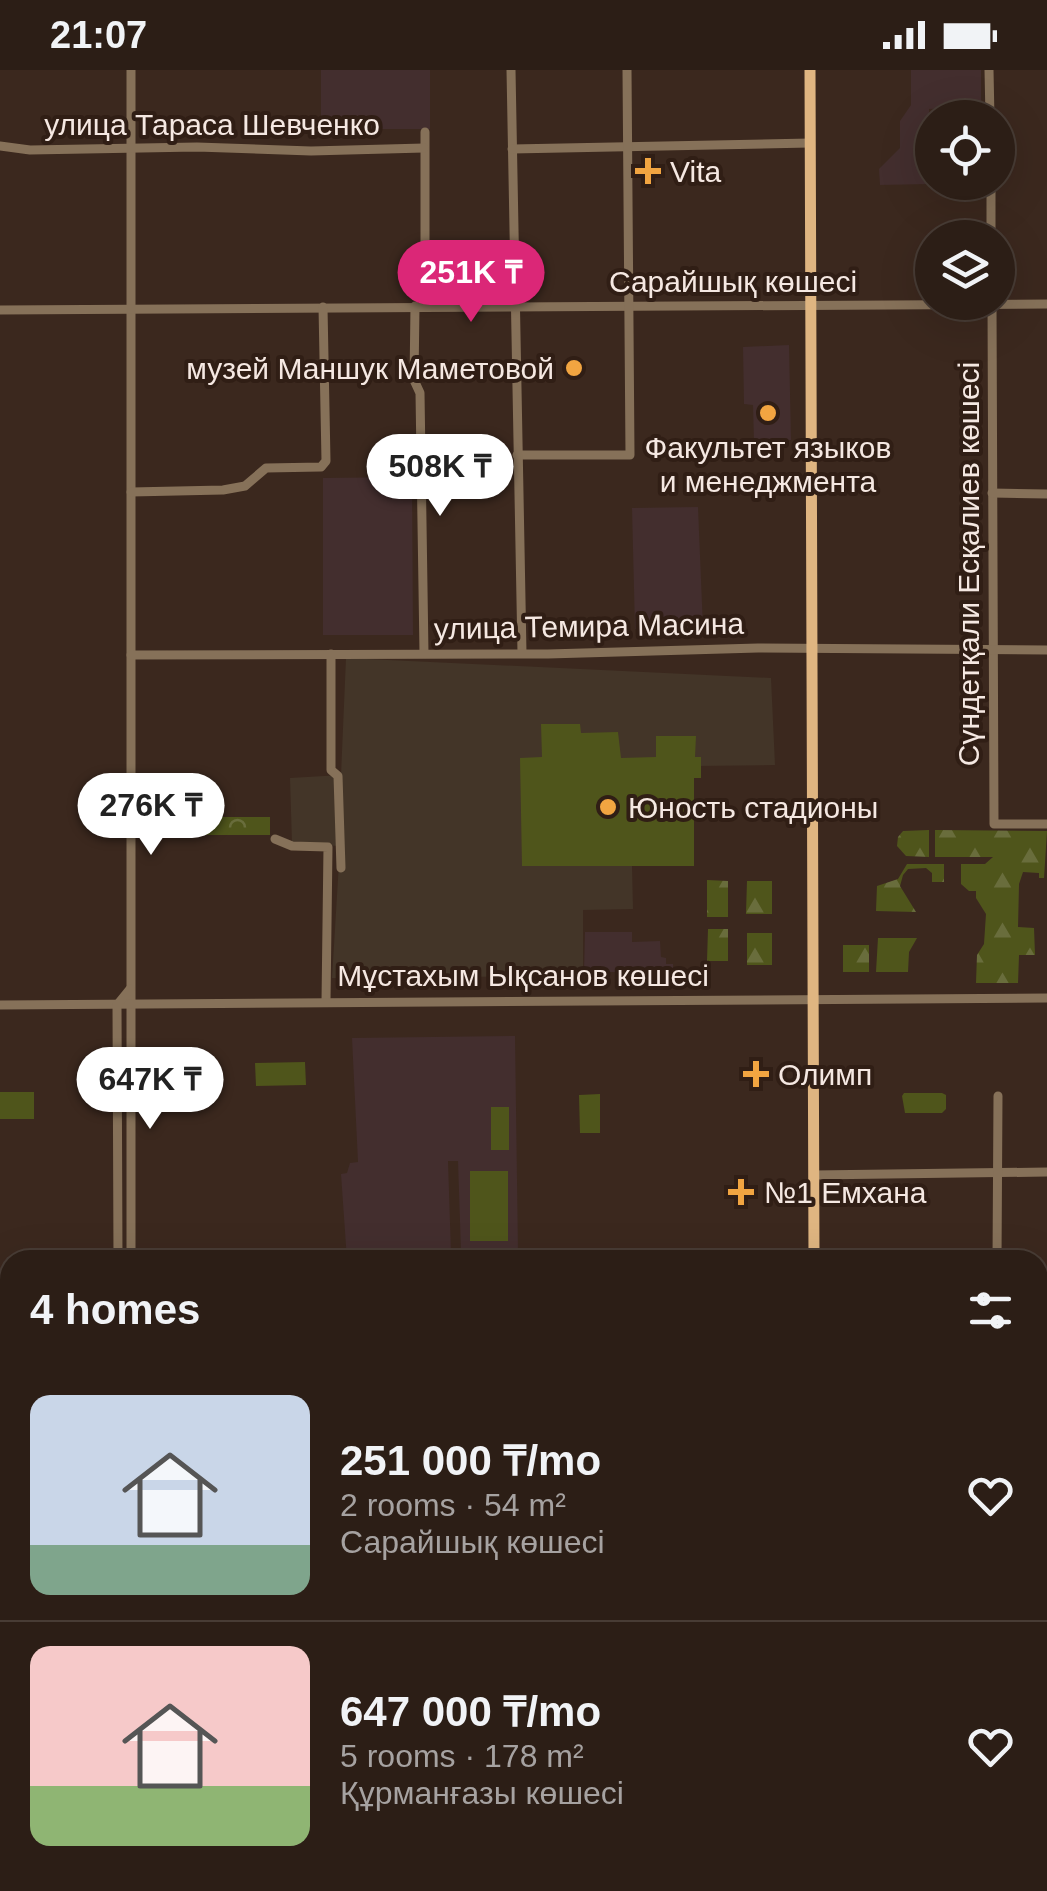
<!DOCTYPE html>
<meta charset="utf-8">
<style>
body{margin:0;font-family:Arial,sans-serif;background:#34271f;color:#f1f3f6;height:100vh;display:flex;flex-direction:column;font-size:38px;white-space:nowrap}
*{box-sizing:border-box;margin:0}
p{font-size:32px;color:#a6a2a1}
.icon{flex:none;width:55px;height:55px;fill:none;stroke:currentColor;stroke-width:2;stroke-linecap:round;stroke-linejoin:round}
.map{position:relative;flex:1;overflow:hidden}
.drawer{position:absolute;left:0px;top:1180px;width:1048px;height:642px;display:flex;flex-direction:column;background:#2c1e16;border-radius:30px 30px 0 0;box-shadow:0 10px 40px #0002,0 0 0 2px #483c35}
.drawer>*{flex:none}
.controls{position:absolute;left:915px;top:30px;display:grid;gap:20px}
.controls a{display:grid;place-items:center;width:100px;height:100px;border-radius:50%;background:#2c1e16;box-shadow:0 10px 40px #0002,0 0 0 2px #483c35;font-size:50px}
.price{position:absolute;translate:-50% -85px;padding:0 22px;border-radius:35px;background:#fff;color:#222;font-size:32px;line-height:65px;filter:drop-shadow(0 2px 5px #0008)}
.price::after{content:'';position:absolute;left:50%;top:60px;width:30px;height:22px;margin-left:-15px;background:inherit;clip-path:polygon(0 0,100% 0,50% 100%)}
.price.selected{background:#db2777;color:#fff}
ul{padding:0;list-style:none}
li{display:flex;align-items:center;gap:30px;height:250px;padding:0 30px}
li+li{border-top:2px solid #483c35}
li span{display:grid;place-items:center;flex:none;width:280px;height:200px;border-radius:20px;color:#555}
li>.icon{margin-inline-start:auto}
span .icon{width:120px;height:120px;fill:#fffc;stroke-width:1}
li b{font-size:42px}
h2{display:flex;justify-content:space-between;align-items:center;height:120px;padding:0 30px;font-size:42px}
.status{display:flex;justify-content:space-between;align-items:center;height:70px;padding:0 50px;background:#2c1e16;direction:ltr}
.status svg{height:28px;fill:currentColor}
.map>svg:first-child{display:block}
.commercial{fill:#433528}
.industrial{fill:url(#industrial-furrows)}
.education{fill:#432e2e}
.forest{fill:url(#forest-firs)}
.park{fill:url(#park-crowns)}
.pitch{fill:#4f551b}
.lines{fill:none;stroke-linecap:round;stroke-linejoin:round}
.minor{stroke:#867159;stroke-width:9}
.major{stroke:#dfb581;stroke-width:11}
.poi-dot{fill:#f2a541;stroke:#301e15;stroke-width:4}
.labels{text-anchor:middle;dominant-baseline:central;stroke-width:8;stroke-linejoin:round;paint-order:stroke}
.street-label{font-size:30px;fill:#f5e8e2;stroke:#301e15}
.poi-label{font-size:30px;fill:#f5e8e2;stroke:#301e15;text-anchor:start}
</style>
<div class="status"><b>21:07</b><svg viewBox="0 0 49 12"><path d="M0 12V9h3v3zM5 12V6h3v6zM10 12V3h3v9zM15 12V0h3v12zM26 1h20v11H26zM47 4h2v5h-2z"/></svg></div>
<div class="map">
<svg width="1047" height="1821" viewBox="0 0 1047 1821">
<defs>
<pattern id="industrial-furrows" width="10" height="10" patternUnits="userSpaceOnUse" patternTransform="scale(2.5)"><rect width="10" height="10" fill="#493023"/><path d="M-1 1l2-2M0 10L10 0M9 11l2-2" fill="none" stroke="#644e43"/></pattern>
<pattern id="forest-firs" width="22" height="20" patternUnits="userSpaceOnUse" patternTransform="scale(2.5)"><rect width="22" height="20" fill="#4f551b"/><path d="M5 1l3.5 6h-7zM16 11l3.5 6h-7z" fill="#696d3c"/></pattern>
<pattern id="park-crowns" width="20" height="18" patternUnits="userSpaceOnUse" patternTransform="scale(2.5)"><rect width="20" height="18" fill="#4f551b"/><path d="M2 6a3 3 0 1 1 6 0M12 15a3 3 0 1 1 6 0" fill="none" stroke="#696d3c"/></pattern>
</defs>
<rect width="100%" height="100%" fill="#3b281e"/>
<path class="commercial" d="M346,588L771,608L775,695L694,696V796H632L633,839L583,840V906L332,908L340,776L292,774L290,708L341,705Z"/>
<rect class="industrial" x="1038" y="1309" width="9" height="325"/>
<g class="education">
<rect x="321" y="0" width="109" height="59"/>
<path d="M911,0H981V33L950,34V38L929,39L930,114L880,115L879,99L900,78V51L911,35Z"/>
<path d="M789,275L791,370L754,372L753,335L744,334L743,277Z"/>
<path d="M412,407L413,565H323V408Z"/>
<path d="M698,437L703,558L635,559L632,438Z"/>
<path d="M585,862H632V872L660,871L661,887L666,888V894H673V902H584Z"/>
<path d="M515,966L518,1181L461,1182L458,1091H448L451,1183H430V1190H347L341,1104L347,1103L350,1093L358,1092L352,968Z"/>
<rect x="327" y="1813" width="112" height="8"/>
</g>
<g class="forest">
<path d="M929,760V787L906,786L897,776L898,767L903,761Z"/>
<path d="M935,760L1047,761L1044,808H1039V803L1023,802L1019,814L1018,857L1034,858L1035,885H1019L1018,913H976L977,885L984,874L986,844L976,828V821H969L961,814V794H985L993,787H935Z"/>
<path d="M907,794H944V812H932V803L926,798L908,799L903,805L900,816L916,842L876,841L877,816L898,809Z"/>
<path d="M707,810L728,811V847H707Z"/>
<path d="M747,811H772V844H746Z"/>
<path d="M708,859H728V891H707Z"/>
<rect x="747" y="863" width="25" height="32"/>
<path d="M878,868H917L909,882L908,902H876Z"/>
<rect x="843" y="875" width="26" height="27"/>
</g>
<rect class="park" x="140" y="747" width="130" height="18"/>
<g class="pitch">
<path d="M541,654H580L581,663L618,662L621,688L656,687V666H696L695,687H701V708H694V796H522L520,688L542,687Z"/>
<path d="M305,992L306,1015L256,1016L255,993Z"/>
<rect x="0" y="1022" width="34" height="27"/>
<path d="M904,1023H942L946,1025V1039L942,1043H905L902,1026Z"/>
<path d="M600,1024V1063H580L579,1025Z"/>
<rect x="491" y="1037" width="18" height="43"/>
<rect x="470" y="1101" width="38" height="70"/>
</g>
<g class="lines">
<g class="minor">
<path d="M131,0V1190"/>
<path d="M511,0L522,583"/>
<path d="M989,0L990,48"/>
<path d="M425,62V236"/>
<path d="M0,76L30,80L197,77L311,81L424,78"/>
<path d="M512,79L810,73"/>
<path d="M991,112V168"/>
<path d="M992,232L994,754H1047"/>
<path d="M415,236L414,310L420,323L424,583"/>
<path d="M0,240L1047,234"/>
<path d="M517,385H630L627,0"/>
<path d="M131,422L223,420L245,416L266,398L321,397L326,391L323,237"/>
<path d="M992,423L1047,424"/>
<path d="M331,584V700L338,706L341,798"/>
<path d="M131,585L548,584L758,578L1047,580"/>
<path d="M275,769L292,776L328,777L326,931"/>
<path d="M0,935L1047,928"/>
<path d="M814,1105L1047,1102"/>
<path d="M118,1190L117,935L130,919"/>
<path d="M997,1190L998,1026"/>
<path d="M0,1537H10"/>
<path d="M0,1650H10"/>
<path d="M645,1812L646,1821"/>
<path d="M990,1812L991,1821"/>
</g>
<g class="major">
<path d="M810,0L814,1190"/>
<path d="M1038,1278H1047"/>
<path d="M0,1305H10"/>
<path d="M136,1812V1821"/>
<path d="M816,1812V1821"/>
<path d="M118,1821V1812"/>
</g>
</g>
<g class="poi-dot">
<path d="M643 86h10v10h10v10h-10v10h-10v-10h-10v-10h10z"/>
<circle cx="574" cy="298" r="10"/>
<circle cx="768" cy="343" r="10"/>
<circle cx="608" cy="737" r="10"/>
<path d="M751 989h10v10h10v10h-10v10h-10v-10h-10v-10h10z"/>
<path d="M736 1107h10v10h10v10h-10v10h-10v-10h-10v-10h10z"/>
</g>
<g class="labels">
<g class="street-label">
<text x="212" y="54">улица Тараса Шевченко</text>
<text x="733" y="211">Сарайшық көшесі</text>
<text transform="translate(968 494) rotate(-90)">Сүндетқали Есқалиев көшесі</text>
<text transform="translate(589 556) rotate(-1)">улица Темира Масина</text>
<text x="523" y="905">Мұстахым Ықсанов көшесі</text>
</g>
<g class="poi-label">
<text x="670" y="101">Vita</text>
<text x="554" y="298" text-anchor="end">музей Маншук Маметовой</text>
<text x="768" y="377" text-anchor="middle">Факультет языков<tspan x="768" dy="34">и менеджмента</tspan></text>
<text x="628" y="737">Юность стадионы</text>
<text x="778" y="1004">Олимп</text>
<text x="764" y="1122">№1 Емхана</text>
</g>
</g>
</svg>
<div class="controls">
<a><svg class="icon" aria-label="locate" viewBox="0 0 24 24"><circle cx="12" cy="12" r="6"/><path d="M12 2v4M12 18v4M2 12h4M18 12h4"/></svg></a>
<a><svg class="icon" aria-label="layers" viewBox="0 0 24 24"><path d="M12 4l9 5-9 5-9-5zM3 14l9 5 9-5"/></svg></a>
</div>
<b class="price selected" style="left:471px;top:255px">251K ₸</b>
<b class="price" style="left:440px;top:449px">508K ₸</b>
<b class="price" style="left:151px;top:788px">276K ₸</b>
<b class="price" style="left:150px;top:1062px">647K ₸</b>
<section class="drawer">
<h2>4 homes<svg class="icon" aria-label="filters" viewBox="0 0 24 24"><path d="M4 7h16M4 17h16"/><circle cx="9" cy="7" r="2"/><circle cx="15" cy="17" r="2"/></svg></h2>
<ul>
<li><span style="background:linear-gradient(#c9d6e8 75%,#7fa58c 0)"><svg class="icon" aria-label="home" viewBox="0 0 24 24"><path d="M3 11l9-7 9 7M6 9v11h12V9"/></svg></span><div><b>251 000 ₸/mo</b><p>2 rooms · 54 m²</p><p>Сарайшық көшесі</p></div><svg class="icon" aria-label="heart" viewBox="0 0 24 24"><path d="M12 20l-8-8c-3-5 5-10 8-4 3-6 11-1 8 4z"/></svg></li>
<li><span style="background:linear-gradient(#f6c9c9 70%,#8fb573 0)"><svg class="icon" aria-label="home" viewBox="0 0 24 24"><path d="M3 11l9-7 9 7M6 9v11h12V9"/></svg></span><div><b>647 000 ₸/mo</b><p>5 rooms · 178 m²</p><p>Құрманғазы көшесі</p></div><svg class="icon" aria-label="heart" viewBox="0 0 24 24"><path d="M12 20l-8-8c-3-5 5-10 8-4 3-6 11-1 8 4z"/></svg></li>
</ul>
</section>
</div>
